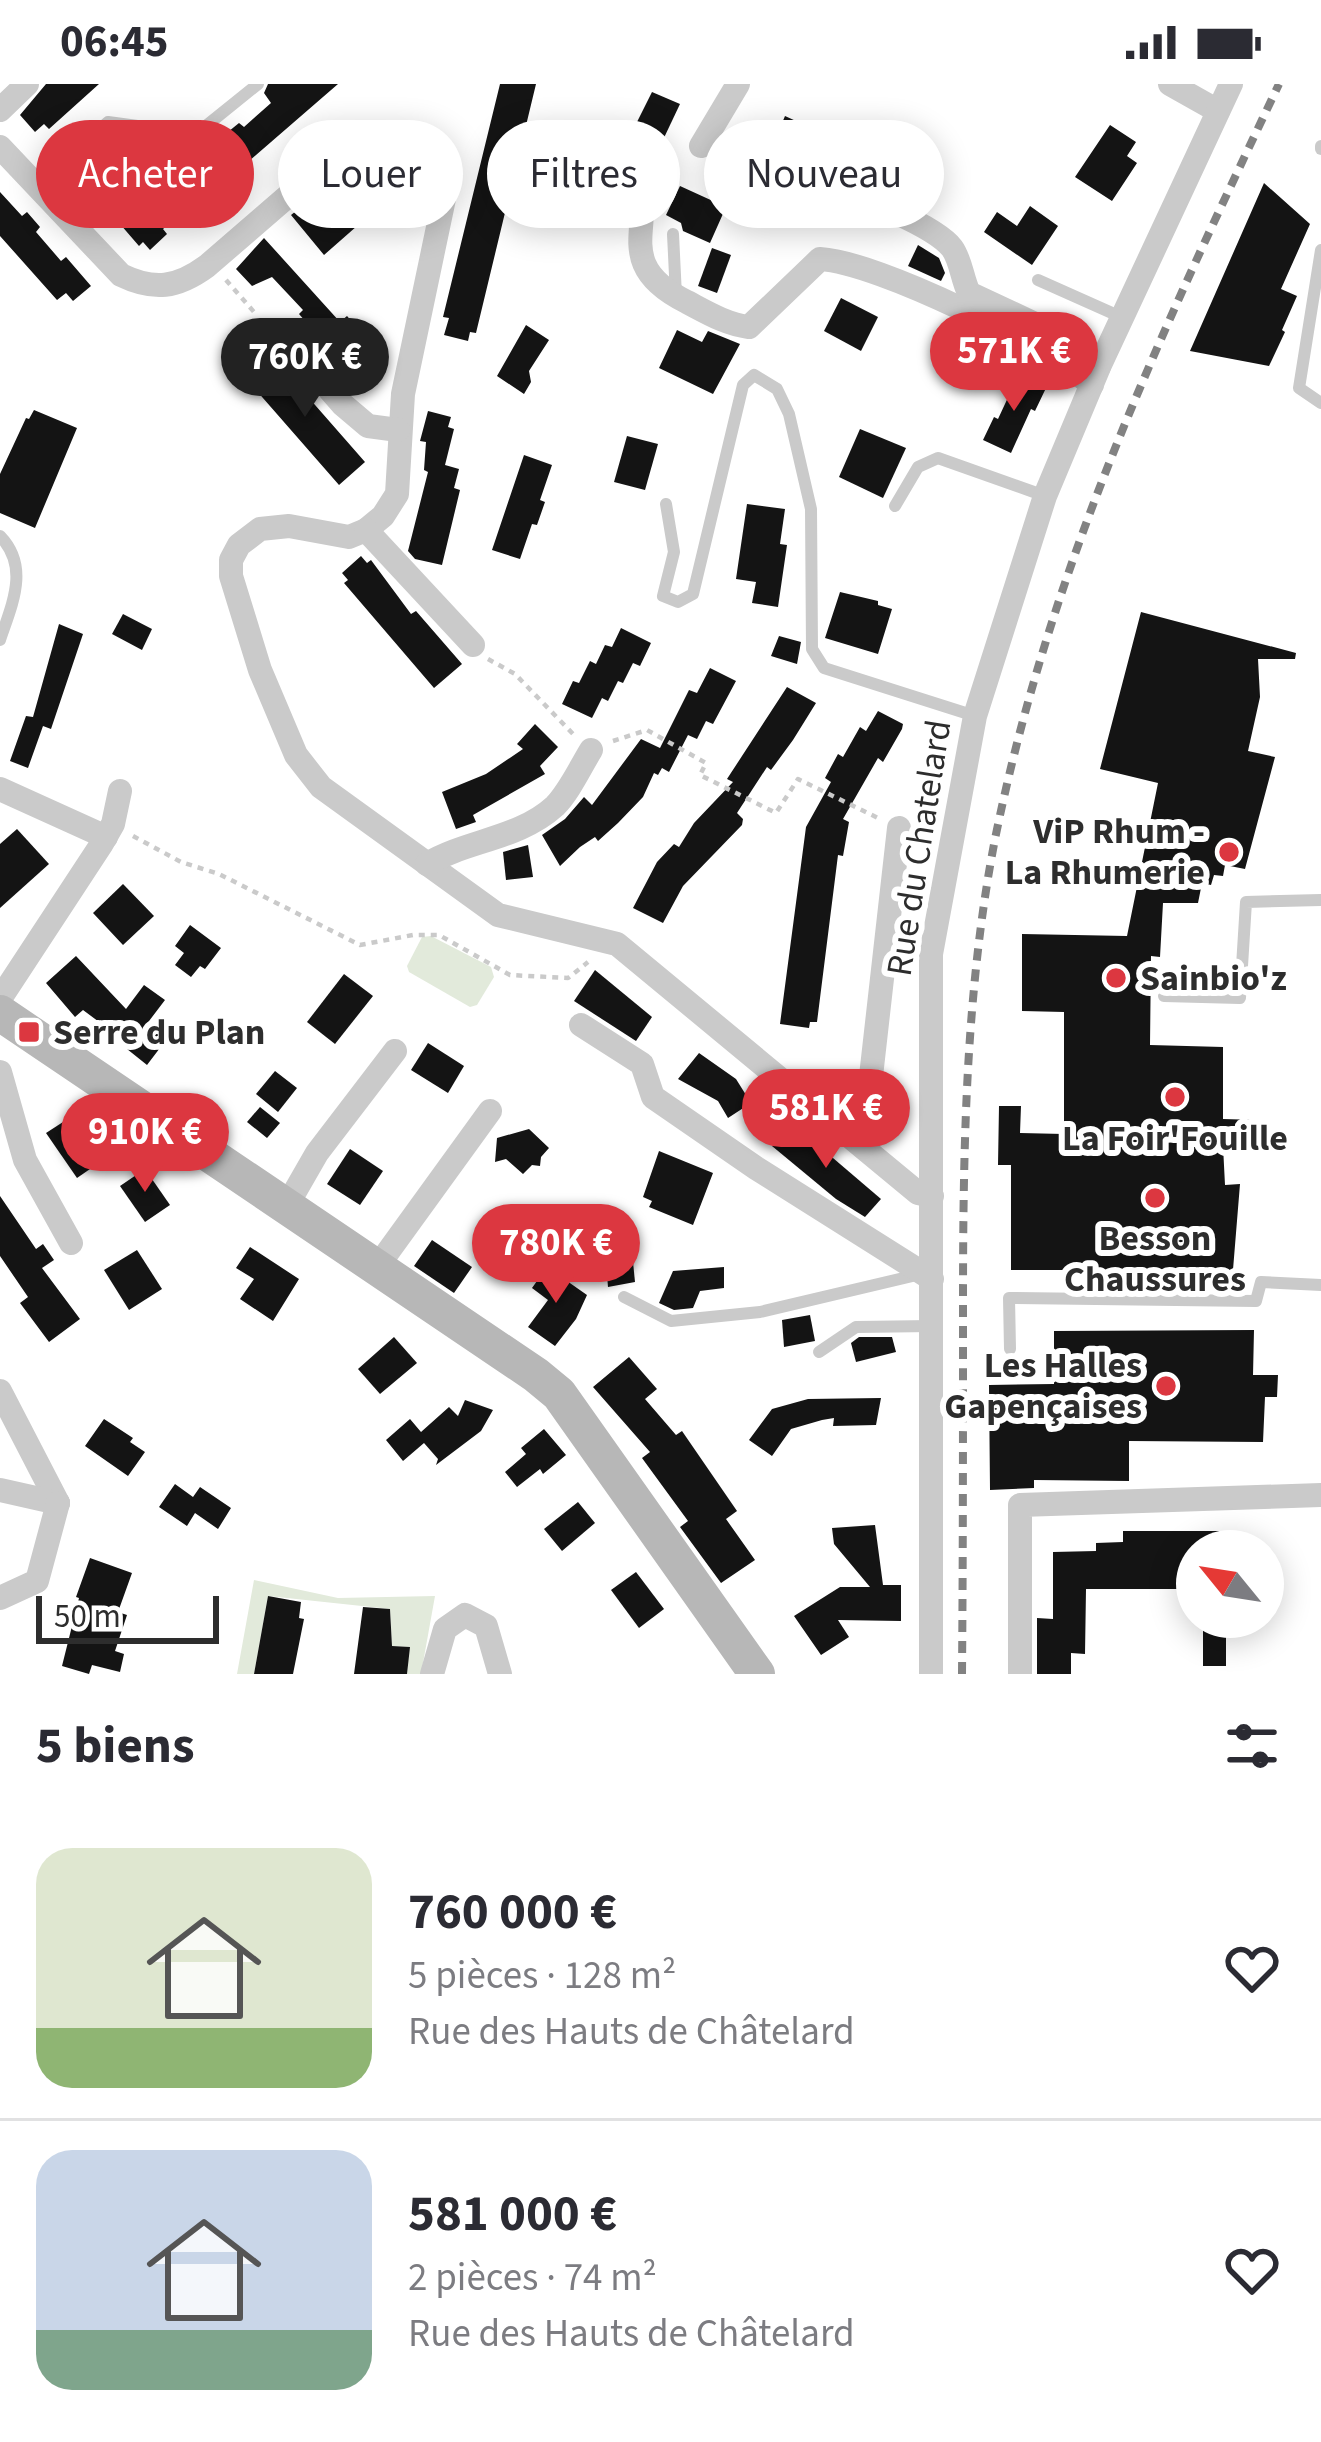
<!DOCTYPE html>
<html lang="fr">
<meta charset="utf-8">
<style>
body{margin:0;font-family:"Source Sans 3",sans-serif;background:#f2f2f3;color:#2b2b33;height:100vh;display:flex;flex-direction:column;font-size:45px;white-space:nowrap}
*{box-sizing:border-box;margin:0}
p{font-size:39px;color:#7c7c81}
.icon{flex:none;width:66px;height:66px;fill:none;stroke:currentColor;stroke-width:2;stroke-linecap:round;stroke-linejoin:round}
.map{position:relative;height:1590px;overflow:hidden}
.drawer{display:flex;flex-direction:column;background:#fff;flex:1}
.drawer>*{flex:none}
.banner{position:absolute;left:36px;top:36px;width:1251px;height:108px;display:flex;gap:24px}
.needle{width:78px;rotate:300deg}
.fabs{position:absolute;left:1176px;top:1446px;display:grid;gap:24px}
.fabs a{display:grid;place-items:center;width:108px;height:108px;border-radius:50%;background:#fff;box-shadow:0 6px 30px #0003;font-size:60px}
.scale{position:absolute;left:36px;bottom:30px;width:183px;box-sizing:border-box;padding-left:12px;border:6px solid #2d2d2d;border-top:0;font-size:33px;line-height:42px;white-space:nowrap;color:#2d2d2d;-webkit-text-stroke:9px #fff;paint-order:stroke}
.price{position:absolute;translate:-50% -102px;padding:0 27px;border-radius:42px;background:#dc3740;color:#fff;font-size:39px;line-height:78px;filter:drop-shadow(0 3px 6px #0008)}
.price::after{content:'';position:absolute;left:50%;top:72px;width:36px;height:27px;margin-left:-18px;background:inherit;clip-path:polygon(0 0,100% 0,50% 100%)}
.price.active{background:#222;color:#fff}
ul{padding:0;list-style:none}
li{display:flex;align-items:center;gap:36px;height:300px;padding:0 36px}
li+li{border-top:3px solid #e1e1e2}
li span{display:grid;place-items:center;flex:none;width:336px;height:240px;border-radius:36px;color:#555}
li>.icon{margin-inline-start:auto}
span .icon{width:144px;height:144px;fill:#fffc;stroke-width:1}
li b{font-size:51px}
h2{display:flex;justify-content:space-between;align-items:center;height:144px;padding:0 36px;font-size:51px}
.chip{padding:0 42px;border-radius:54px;background:#fff;box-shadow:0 6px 30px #0003;font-size:42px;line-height:108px}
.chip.active{background:#dc3740;color:#fff}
.status{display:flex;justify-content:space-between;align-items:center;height:84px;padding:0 60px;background:#fff;direction:ltr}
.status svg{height:33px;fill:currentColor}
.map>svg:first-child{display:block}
.green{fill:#e2eadb}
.building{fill:#141414}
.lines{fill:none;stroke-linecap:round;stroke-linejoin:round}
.path{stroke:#cacaca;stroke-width:4.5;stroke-dasharray:6 6;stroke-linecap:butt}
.service{stroke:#cacaca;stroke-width:12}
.minor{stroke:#cacaca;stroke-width:24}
.secondary{stroke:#b7b7b7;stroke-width:36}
.rail{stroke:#828282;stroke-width:8;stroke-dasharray:12 9;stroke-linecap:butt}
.poi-dot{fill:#dc3740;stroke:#fff;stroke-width:4.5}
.labels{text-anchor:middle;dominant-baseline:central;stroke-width:12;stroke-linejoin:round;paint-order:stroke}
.poi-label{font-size:36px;font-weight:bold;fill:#2d2d2d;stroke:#fff;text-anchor:end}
.street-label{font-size:36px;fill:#2d2d2d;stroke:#fff}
</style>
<div class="status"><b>06:45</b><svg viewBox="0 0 49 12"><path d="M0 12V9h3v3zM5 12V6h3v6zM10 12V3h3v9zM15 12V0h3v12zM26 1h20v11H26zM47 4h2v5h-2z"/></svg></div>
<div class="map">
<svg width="1321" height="1590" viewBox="0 0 1321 1590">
<rect width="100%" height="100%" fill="#fff"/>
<g class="green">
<path d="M431,852L491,883L494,893L477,921L470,923L409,888L407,882L422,853Z"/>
<path d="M254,1496L338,1514L435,1512L421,1590H407L409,1563L392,1562L390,1525L268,1512L254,1590H237Z"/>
</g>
<g class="building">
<path d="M46,0H99L49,45L44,40L35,48L20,31Z"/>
<path d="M268,0H338L197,122L193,118L163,145L167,150L150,166L143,158L139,162L120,140L124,136L75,90L79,86L74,81L92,66L97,71L102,67L151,122L182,95L179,91L195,76L199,81L226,58L223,52L239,39L244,43L271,19L264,9Z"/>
<path d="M500,0H536L476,249L470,248L468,257L444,251L449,234L443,233Z"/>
<path d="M652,8L680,20L662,58L633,46Z"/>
<path d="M785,32L831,53L803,116L771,101L781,79L768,72Z"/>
<path d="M1110,41L1136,58L1127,72L1137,79L1112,117L1075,93Z"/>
<path d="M591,49L615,60L603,72L608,89L600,119L596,118L592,132L586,137L563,130L578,73L584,75Z"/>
<path d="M373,71L393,94L349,133L357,142L324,171L291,131L356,80L359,84Z"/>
<path d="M1264,99L1310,140L1281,205L1297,212L1282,246L1285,248L1269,282L1190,267Z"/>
<path d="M680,102L726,123L710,159L683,147L681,139L666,131Z"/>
<path d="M0,108L22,132L27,128L40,143L36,148L61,177L66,173L91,202L73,217L66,209L57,216L0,152Z"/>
<path d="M1030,122L1058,142L1032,181L984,148L997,128L1017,142Z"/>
<path d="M264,154L340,238L347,232L363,250L359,254L367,264L350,279L336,265L332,268L299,230L303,226L272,193L252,202L236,185Z"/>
<path d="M918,161L939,174L945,189L941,197L908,182Z"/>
<path d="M712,164L731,171L717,209L698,202Z"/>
<path d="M841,214L878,233L861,267L824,247Z"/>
<path d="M526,241L549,256L529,287L531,298L524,310L497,292Z"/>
<path d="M677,246L702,258L708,247L740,260L713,310L659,284Z"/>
<path d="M264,271L276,285L280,281L365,378L339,401L249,298L253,295L246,287Z"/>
<path d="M1018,292L1046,304L1035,327L1031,325L1011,369L983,356L994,333L998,335Z"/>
<path d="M34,326L77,344L35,444L0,429V390L26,334L29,335Z"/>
<path d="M428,327L451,333L448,343L454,345L445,381L459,385L454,404L460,406L442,481L415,475L408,467L428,388L424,386L426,358L420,357Z"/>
<path d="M860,345L906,364L883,414L839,393Z"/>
<path d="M627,352L658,360L645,406L614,398Z"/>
<path d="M524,371L552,381L540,416L545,418L537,441L532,440L520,475L492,466Z"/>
<path d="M747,420L785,425L780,460L787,461L778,523L752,519L756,498L736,495Z"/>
<path d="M361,472L367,479L371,476L411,530L416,527L462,580L434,604L344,499L348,496L342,489Z"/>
<path d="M840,508L878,517V521L892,525L878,570L825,554Z"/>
<path d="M1141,528L1296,569L1295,575H1258L1260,613L1248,667L1275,673L1245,785L1225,781L1223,792L1214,791L1211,801L1202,799L1198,819H1163L1160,873L1151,872L1150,961L1223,963V1035L1259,1036V1063L1223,1062L1225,1101L1240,1100L1232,1198L1087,1196L1086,1186H1011V1081H998L999,1022H1021L1020,1049L1064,1050V928L1022,927V850L1127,852L1158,699L1100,685Z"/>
<path d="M123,530L152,545L142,566L112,550Z"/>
<path d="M59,540L83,550L51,645L43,642L28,684L10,677L26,632L33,633Z"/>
<path d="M621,544L651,559L640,582L633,579L623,599L618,597L608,617L602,614L592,634L562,620L573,597L579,599L590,577L596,580L605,561L612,563Z"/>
<path d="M779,552L801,558L797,580L771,572Z"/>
<path d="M710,584L736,597L713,640L706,637L697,655L688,651L669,688L662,684L658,691L654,689L643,713L618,739L598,757L595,753L580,763L560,782L542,751L565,735L584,713L592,721L641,655L660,664L689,606L697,609Z"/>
<path d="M787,603L816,619L793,656L771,686L767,683L737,729L743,735L742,741L683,802L663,839L633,824L657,778L674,760L679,763L694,739L733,698L727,695Z"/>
<path d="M878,627L903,640L902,645L883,678L878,674L843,735L849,738L843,772L838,771L817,938H810L809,944L780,940L806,743L831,698L825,694L838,670L843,673L860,643L866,647Z"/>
<path d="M535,640L558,663L540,682L545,690L473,731L476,738L456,745L442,708L486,690L523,665L517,660Z"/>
<path d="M17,745L49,780L0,824V760Z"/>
<path d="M528,761L533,793L506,796L503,768Z"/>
<path d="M123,800L154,832L123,861L93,829Z"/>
<path d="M190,841L221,864L205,885L200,882L191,893L175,881L184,869L175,862Z"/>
<path d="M76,872L126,925L144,901L165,916L146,941L166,956L147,981L127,965L130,961L83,926L75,933L46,899Z"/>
<path d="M595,886L652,933L636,957L574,917Z"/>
<path d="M344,890L373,912L335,960L307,938Z"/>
<path d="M428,959L464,982L448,1009L411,986Z"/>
<path d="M699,969L736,995L751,1019L728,1034L718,1017L678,995Z"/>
<path d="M275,987L297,1004L278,1028L256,1010Z"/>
<path d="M260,1023L280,1039L267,1054L247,1038Z"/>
<path d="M77,1029L106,1074L77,1094L46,1049Z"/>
<path d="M792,1039L881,1115L865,1133L836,1115L772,1062Z"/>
<path d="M529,1045L549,1064L541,1073L540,1082L532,1081L523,1090L506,1075L495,1078L497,1054Z"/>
<path d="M350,1065L383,1087L360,1121L327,1100Z"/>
<path d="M659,1067L713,1089L693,1141L649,1123L652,1117L643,1113Z"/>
<path d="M145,1085L170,1121L145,1138L120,1102Z"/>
<path d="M0,1112L36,1165L43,1160L54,1176L42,1184L80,1235L49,1258L20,1219L28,1213L0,1172Z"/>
<path d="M432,1156L472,1183L454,1209L414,1182Z"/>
<path d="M250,1163L299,1195L273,1237L240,1215L254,1195L236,1184Z"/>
<path d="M137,1166L162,1205L129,1226L104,1186Z"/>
<path d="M633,1178L635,1198L608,1203L606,1179Z"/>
<path d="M547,1183L587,1211L576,1235L555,1262L528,1243L548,1216L532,1204Z"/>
<path d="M724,1183V1204L700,1207L693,1224L674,1226L659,1219L673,1187Z"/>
<path d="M810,1231L815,1257L784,1263L782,1236Z"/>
<path d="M1254,1246L1253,1291H1278L1277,1313H1265L1263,1358L1129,1357V1397L1034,1396V1404L990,1406L989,1301L1054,1300V1247Z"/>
<path d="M394,1253L417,1279L380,1310L358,1285Z"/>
<path d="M859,1253H892L896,1268L856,1278L851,1259Z"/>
<path d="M629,1273L657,1305L645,1315L676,1351L682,1347L737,1427L726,1435L755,1476L721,1499L680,1443L688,1437L642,1374L650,1368L593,1303Z"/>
<path d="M881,1314L876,1341L833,1342L834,1334L822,1336L791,1345L772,1372L749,1356L772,1325L808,1315Z"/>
<path d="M465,1316L493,1326L481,1347L436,1381L438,1375L424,1359L403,1377L386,1356L410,1335L421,1348L449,1323L458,1332Z"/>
<path d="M104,1335L133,1354L130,1358L145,1368L128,1392L85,1362Z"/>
<path d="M544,1345L566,1371L543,1390L540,1385L517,1403L505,1388L526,1370L521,1364Z"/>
<path d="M175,1400L193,1413L200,1403L231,1424L218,1445L195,1429L187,1442L159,1423Z"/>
<path d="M578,1418L595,1439L562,1467L544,1445Z"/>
<path d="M875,1441L883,1501H901V1537L838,1536L849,1553L821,1571L794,1532L840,1503H870L834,1460L832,1444Z"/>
<path d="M1123,1447H1227V1467H1197V1505H1086L1085,1570L1071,1569V1590H1037V1534L1053,1535V1468L1096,1467V1459L1123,1458Z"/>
<path d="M90,1474L132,1489L118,1528L127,1531L115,1567L124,1570L120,1588L92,1581L89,1590L62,1582L79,1514L76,1513Z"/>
<path d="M636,1488L664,1525L639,1544L611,1506Z"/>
<path d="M268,1512L301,1518L299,1534L304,1535L293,1590H254Z"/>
<path d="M363,1523L390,1525L392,1562L410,1563L407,1590H354Z"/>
<rect x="1203" y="1533" width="23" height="49"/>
</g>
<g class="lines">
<g class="path">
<path d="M226,196L254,228"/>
<path d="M488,575L515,590L574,651"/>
<path d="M613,657L647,646L706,679L700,691L776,729L798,695L878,734"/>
<path d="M133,752L181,778L219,790L360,861L413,851H439L510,891L568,894L588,878"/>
</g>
<g class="service">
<path d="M1321,62V65"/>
<path d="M37,99L108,38L196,50L258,0"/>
<path d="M673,150L676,212"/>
<path d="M1321,166L1299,304L1321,319"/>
<path d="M1038,196L1121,233"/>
<path d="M666,420L674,468L663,512L678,518L693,510L743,301L754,291L777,305L789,330L811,425L812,565L824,584L975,632"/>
<path d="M895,422L918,383L938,374L1045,412"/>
<path d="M0,452C30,483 12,520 0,556"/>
<path d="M1164,912L1240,914L1246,818L1321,816"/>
<path d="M624,1213L671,1237L760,1228L921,1190"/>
<path d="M1010,1265L1009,1214L1256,1217L1261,1198L1321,1201"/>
<path d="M819,1268L856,1243L932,1242"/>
</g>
<g class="minor">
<path d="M1170,0L1218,27"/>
<path d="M0,26L27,0"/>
<path d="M701,62L738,0"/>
<path d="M0,63L121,191C154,207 177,204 207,182L355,54L395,52L417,61L438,80L445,110L403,310L397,410L383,432L366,446L349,453L289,442L260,445L239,461L231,476V492L260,586L296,671L321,703L498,831L617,860L918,1109L932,1112"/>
<path d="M619,76C677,124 596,173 687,218C708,229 726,240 749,243L820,175C878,178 1047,262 1092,301"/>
<path d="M832,105C859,111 935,142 952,164C961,176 962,195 969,209L1069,256L1099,283"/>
<path d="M268,246L282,251L342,320L368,342L398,346"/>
<path d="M366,446L473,561"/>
<path d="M0,705L106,753"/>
<path d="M427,780C467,756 519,755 555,722C569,708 580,684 591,666"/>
<path d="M0,915L101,761L113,740L120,707"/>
<path d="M581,941L642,980L653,1013L756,1084L932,1195"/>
<path d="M0,988L25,1076L71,1159"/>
<path d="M863,1063L899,744"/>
<path d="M286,1123L317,1069L395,967"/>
<path d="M377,1183L490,1027"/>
<path d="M0,1307L58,1419"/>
<path d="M0,1406L58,1419"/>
<path d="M0,1514L37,1497L58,1419"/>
<path d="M432,1590L445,1545L465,1531L486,1542L500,1590"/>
<path d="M931,1590V870L975,632L1045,412L1099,283L1231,0"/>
<path d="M1020,1590V1421L1321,1411"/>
</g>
<path class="secondary" d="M0,929L536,1291L559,1310L757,1590"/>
<path class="rail" d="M962,1590C963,1469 963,1348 963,1226C963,1070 965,909 995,755C1051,480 1160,251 1279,0"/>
</g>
<g class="poi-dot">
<circle cx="1229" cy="768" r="12"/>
<circle cx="1116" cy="894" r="12"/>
<rect x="17" y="936" width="24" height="24" rx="6"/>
<circle cx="1175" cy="1013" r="12"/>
<circle cx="1155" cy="1114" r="12"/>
<circle cx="1166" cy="1302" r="12"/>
</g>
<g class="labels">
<g class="poi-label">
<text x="1205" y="747">ViP Rhum -<tspan x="1205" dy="41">La Rhumerie</tspan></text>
<text x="1140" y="894" text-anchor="start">Sainbio'z</text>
<text x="53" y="948" text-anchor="start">Serre du Plan</text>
<text x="1175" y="1054" text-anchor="middle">La Foir'Fouille</text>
<text x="1155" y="1154" text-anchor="middle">Besson<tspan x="1155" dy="41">Chaussures</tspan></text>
<text x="1142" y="1281">Les Halles<tspan x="1142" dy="41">Gapençaises</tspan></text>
</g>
<g class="street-label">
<text transform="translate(919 764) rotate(-81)">Rue du Chatelard</text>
</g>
</g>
</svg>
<div class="fabs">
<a><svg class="needle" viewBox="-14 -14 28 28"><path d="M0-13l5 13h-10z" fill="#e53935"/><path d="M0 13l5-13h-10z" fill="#7c7c81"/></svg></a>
</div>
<div class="scale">50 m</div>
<b class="price" style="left:1014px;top:330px">571K €</b>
<b class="price active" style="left:305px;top:336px">760K €</b>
<b class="price" style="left:826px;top:1087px">581K €</b>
<b class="price" style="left:145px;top:1111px">910K €</b>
<b class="price" style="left:556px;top:1222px">780K €</b>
<div class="banner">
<a class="chip active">Acheter</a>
<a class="chip">Louer</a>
<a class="chip">Filtres</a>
<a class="chip">Nouveau</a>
</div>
</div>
<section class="drawer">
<h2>5 biens<svg class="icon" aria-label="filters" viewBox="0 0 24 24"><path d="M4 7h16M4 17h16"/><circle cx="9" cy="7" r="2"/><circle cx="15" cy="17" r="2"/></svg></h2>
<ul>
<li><span style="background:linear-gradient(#dfe7d0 75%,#8fb573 0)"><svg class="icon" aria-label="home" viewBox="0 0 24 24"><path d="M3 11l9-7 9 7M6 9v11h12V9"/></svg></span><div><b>760 000 €</b><p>5 pièces · 128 m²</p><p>Rue des Hauts de Châtelard</p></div><svg class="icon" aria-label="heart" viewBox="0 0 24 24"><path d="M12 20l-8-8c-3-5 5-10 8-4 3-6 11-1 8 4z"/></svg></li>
<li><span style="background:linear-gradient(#c9d6e8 75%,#7fa58c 0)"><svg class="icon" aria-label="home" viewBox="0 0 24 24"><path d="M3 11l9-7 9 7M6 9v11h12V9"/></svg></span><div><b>581 000 €</b><p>2 pièces · 74 m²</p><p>Rue des Hauts de Châtelard</p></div><svg class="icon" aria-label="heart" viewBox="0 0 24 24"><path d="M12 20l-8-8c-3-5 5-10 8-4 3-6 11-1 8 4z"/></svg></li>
</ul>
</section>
